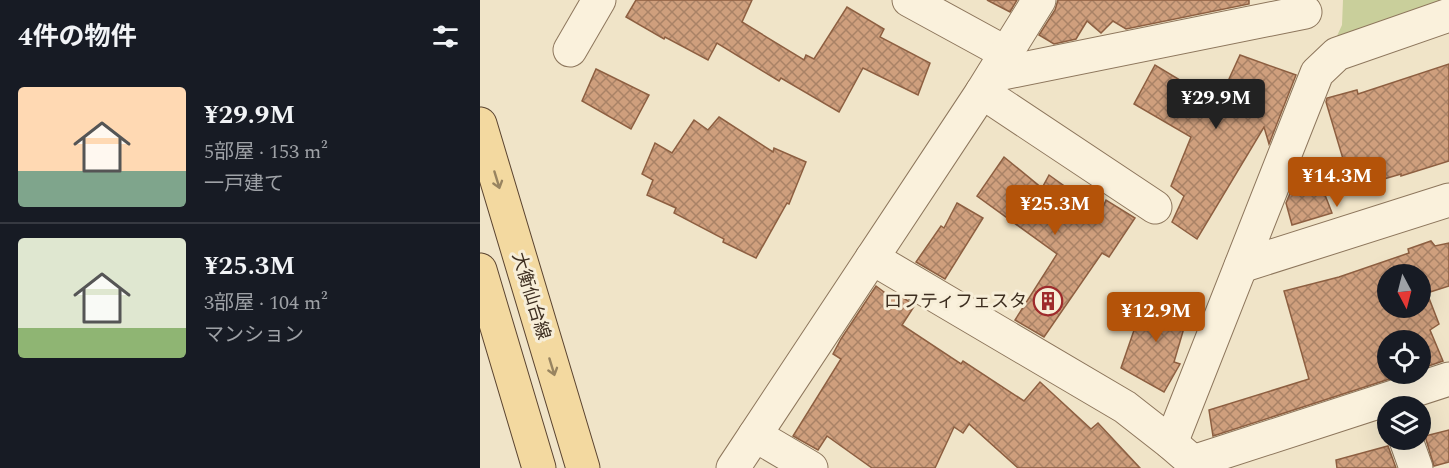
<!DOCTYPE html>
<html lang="ja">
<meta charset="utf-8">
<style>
body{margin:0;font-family:Spectral,"Noto Sans JP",serif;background:#20242c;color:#f1f3f6;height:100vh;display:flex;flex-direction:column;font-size:22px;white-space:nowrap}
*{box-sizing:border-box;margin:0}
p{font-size:20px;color:#9ea1a6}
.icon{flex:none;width:33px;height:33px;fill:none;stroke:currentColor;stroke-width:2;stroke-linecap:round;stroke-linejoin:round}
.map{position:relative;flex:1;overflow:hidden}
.sheet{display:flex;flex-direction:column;background:#171b24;width:480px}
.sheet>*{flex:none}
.needle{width:39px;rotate:173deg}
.controls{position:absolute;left:897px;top:264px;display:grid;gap:12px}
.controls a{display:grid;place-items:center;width:54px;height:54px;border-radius:50%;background:#171b24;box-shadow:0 6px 24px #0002;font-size:30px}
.price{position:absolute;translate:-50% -51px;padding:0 14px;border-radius:6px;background:#b45309;color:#fff;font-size:20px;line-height:39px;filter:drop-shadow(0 2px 3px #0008)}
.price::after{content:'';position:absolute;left:50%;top:36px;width:18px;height:14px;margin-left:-9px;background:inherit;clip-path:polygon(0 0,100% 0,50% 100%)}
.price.on{background:#222;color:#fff}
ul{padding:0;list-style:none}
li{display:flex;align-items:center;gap:18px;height:150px;padding:0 18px}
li+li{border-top:2px solid #363941}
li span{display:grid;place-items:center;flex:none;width:168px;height:120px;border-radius:6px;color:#555}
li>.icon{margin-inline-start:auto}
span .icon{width:72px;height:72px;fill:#fffc;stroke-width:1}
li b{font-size:26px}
h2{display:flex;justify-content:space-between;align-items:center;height:72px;padding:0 18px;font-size:26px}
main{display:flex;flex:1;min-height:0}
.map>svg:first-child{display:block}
.green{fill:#c9cf9b}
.building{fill:url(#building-cross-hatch);stroke:#8d5f41;stroke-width:1.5;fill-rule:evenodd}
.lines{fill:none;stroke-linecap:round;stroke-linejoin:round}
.minor-casing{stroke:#8d765c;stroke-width:35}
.major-casing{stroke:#5b4430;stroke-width:35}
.minor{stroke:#faf1dc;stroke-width:33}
.major{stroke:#f3d9a0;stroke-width:33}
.oneway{stroke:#988460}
.labels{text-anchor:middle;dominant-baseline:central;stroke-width:6;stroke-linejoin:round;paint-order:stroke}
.street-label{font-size:18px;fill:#3d2e20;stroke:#f7eed8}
.poi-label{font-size:18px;fill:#3d2e20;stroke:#f7eed8;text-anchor:end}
</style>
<main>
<section class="sheet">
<h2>4件の物件<svg class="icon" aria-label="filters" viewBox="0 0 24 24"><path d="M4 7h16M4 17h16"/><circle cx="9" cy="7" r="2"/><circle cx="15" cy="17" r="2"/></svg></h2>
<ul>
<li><span style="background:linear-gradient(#ffd9b3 70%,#7fa58c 0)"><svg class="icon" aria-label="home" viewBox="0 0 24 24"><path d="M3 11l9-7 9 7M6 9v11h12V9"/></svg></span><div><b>¥29.9M</b><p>5部屋 · 153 m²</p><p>一戸建て</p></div></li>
<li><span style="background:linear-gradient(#dfe7d0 75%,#8fb573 0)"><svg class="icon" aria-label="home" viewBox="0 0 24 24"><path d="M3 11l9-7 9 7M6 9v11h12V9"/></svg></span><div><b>¥25.3M</b><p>3部屋 · 104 m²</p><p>マンション</p></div></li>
</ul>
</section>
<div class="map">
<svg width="969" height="468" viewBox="0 0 969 468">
<defs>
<pattern id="building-cross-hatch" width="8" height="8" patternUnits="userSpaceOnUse" patternTransform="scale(1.5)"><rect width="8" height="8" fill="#cf9f7d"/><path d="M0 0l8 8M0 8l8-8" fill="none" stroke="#a98266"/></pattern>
</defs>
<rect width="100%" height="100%" fill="#f0e4c8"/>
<path class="green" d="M863,0H969L852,47L862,25Z"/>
<g class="building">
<path d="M156,0H272L262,22L324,60L326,55L334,59L367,7L404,29L400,37L450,63L438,95L383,68L359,112L301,78L299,81L237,43L228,60L185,37L184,39L146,17Z"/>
<path d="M507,0H537L530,12Z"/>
<path d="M578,0H769V4L646,29L633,21L621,33L607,21L596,39L574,44L559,35L575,10Z"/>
<path d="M760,55L816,75L789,144L784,127L717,239L692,222L704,196L691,186L711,137L654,104L675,65L738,103Z"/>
<path d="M969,64V161L921,176V174L904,179L866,169L846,102L847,98L877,90L878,94Z"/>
<path d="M116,69L169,95L151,129L102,101Z"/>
<path d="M239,117L293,152L294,148L326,162L309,204L307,203L276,258L243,242L244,239L194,213L196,208L167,195L173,180L162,174L175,143L192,153L214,120L228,130Z"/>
<path d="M524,157L562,188L569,175L621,212L626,200L655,218L629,257L622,253L564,337L535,320L577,254L497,196Z"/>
<path d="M840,182L852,213L812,225L806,203L811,191Z"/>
<path d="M477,203L503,218L465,279L436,262L461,226L464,228Z"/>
<path d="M951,241L955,246L969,243V286L947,293L959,324L950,330L963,361L940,369V340H908V374H925L733,436L729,410L829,379L804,291L859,277L929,253L928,249ZM908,274H940V308H908Z"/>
<path d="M396,286L412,298L415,293L435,305L422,325L481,364L483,361L544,401L560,382L611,429L618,423L660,468H538L489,424L483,433L474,427L455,468H392L347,436L338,450L313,436L361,359L353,354L361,339Z"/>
<path d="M676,295L709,311L694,362L700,364L684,392L641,368L661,310L668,311Z"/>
<path d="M969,430V462L954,466L945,436Z"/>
<path d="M908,446L916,468H857L856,460Z"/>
</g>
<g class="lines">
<g class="minor-casing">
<g id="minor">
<path d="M429,0L526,53"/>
<path d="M90,50L119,0"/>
<path d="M513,75L825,12"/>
<path d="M502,92L675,207"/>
<path d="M392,258L645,407L691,443L720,468"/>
<path d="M761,266L969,200"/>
<path d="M275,435L331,468"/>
<path d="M926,440L936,468"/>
<path d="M691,443L837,73L857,54L969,15"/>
<path d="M713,462L969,379"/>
<path d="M253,468L502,92L559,0"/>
</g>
</g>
<g class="major-casing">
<g id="major">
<path d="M0,124L103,468"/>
<path d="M0,270L59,468"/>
</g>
</g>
<use href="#minor" class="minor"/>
<use href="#major" class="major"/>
</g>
<defs><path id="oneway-shaft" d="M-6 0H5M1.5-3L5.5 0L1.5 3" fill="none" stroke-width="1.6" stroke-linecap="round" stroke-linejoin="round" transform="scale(1.5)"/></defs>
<g class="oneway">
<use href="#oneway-shaft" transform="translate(17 180) rotate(73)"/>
<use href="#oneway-shaft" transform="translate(72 367) rotate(73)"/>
</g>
<defs>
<g id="building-ring" transform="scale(1.5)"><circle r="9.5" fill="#f7eed8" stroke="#9e2a2b" stroke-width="1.5"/><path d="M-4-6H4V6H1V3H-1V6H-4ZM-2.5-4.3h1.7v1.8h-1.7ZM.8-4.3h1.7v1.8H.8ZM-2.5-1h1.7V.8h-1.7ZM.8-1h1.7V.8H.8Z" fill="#9e2a2b"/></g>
</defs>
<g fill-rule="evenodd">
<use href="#building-ring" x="568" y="301"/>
</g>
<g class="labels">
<g class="street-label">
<text transform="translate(51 296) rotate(73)">大衡仙台線</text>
</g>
<g class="poi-label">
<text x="547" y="301">ロフティフェスタ</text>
</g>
</g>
</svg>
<div class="controls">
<a><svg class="needle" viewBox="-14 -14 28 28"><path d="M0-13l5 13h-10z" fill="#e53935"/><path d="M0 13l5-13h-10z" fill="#9ea1a6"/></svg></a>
<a><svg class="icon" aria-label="locate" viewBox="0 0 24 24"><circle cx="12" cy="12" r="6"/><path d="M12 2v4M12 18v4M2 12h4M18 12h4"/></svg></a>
<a><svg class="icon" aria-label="layers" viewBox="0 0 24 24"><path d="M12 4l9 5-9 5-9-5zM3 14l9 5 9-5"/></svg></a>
</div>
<b class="price on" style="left:736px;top:130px">¥29.9M</b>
<b class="price" style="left:857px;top:208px">¥14.3M</b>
<b class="price" style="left:575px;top:236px">¥25.3M</b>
<b class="price" style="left:676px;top:343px">¥12.9M</b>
</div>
</main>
